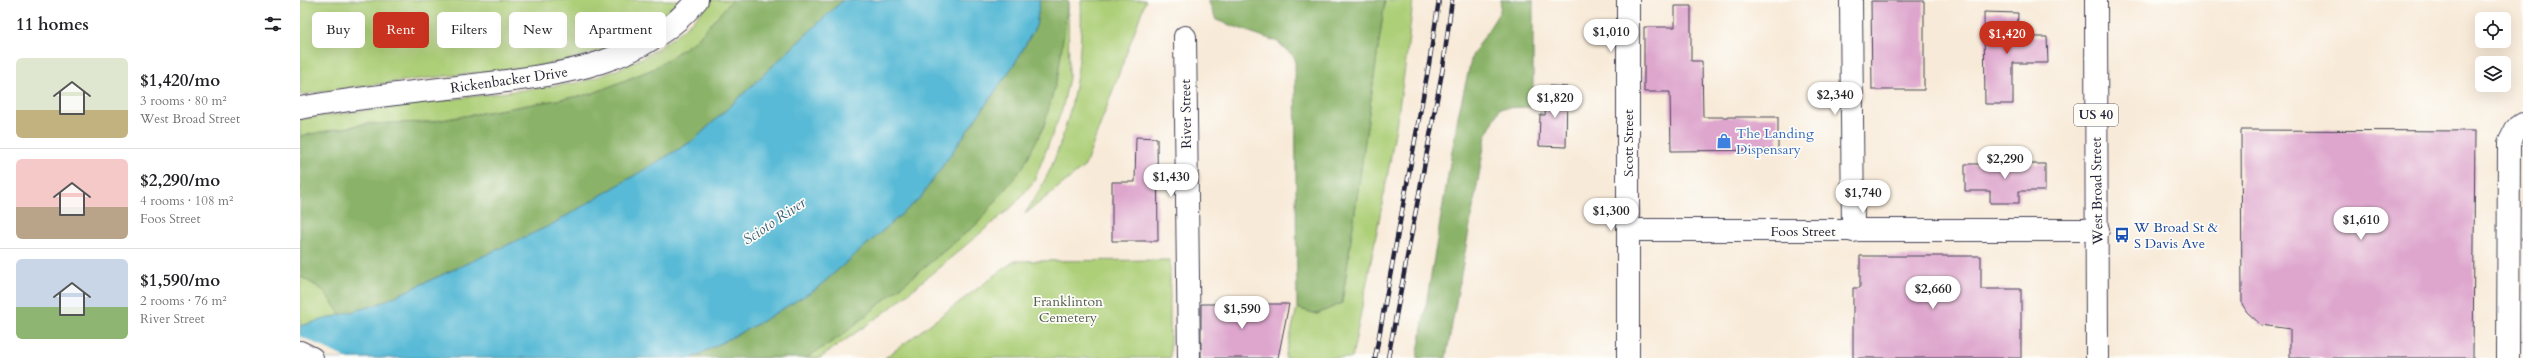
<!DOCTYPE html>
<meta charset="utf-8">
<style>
body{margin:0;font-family:Cardo,serif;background:#f2f2f2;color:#202124;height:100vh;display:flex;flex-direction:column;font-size:15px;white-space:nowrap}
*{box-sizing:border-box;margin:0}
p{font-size:13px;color:#757577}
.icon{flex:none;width:22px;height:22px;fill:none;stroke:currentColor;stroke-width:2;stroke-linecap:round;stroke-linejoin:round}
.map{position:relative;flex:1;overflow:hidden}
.panel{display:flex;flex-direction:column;background:#fff;width:300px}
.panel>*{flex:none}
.banner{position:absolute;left:12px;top:12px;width:380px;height:36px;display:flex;gap:8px}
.tools{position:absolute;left:2175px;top:12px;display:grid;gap:8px}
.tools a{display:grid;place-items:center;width:36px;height:36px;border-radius:6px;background:#fff;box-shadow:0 4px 16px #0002;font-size:20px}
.price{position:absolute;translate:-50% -34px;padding:0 9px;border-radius:14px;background:#fff;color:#222;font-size:13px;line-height:26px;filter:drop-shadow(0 1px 2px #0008)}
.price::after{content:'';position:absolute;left:50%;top:24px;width:12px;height:9px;margin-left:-6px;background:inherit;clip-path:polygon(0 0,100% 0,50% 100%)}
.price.on{background:#c8321e;color:#fff}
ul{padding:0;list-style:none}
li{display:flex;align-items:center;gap:12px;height:100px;padding:0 16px}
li+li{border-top:1px solid #e0e0e0}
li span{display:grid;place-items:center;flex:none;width:112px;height:80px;border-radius:6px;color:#555}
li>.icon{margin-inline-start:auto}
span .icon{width:48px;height:48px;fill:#fffc;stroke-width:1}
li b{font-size:17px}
h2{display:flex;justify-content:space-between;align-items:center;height:48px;padding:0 16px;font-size:17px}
.pill{padding:0 14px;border-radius:6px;background:#fff;box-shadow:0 4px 16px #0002;font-size:14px;line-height:36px}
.pill.on{background:#c8321e;color:#fff}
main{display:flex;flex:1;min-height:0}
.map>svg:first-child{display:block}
.green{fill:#adcf78;stroke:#68785a}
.forest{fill:#8ab268;stroke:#566a52}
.water{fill:#58bad6;stroke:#3d6e88}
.pier{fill:#f8ead8}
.building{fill:#dea6cd}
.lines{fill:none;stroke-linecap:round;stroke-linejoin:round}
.minor-casing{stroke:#424053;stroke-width:24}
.major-casing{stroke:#424053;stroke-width:24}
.minor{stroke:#fff;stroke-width:22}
.major{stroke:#fff;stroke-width:22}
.rail-casing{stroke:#22223b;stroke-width:4.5}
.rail{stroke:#fdfcf7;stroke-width:3;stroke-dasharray:9;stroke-linecap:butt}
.labels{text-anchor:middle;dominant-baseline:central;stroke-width:3.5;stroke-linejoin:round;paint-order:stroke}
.shield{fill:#fdfcf7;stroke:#646373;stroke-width:1}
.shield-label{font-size:13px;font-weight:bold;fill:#22223b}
.street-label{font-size:14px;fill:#22223b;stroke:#fdfcf7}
.shop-label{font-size:14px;fill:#366cbe;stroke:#fdfcf7;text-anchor:start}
.transit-label{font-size:14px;fill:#164399;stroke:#fdfcf7;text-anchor:start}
.park-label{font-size:14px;fill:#535f50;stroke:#fdfcf7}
.water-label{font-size:15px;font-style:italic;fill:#385f79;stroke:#fdfcf7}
</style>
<main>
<section class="panel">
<h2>11 homes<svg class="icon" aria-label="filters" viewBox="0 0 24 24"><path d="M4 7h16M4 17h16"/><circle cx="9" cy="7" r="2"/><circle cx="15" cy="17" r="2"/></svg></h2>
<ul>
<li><span style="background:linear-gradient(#dfe7d0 65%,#c2b280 0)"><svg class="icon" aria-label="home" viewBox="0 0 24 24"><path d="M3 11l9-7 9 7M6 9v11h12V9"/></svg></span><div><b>$1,420/mo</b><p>3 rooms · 80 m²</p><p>West Broad Street</p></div></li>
<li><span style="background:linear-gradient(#f6c9c9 60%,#b9a48a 0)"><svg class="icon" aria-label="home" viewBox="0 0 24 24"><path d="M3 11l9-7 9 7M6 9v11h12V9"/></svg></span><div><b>$2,290/mo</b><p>4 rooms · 108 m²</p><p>Foos Street</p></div></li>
<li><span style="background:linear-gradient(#c9d6e8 60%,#8fb573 0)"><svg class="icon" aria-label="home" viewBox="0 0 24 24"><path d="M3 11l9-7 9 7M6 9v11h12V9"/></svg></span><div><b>$1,590/mo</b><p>2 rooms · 76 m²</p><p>River Street</p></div></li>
</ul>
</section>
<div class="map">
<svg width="2223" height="358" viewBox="0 0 2223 358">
<rect width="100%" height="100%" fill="#fdfcf7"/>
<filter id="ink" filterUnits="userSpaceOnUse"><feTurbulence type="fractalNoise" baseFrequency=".025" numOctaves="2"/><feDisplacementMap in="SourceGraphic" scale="8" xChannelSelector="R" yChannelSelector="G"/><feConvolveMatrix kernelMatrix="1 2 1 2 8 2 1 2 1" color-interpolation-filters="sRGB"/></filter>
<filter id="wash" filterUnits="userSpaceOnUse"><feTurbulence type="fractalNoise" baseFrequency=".012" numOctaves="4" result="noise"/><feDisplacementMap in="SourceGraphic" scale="16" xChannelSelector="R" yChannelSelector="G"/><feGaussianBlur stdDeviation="0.9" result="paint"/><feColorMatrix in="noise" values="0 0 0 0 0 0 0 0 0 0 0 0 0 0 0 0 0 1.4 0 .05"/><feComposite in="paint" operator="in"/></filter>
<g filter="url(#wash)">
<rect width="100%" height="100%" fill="#f8ead8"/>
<g class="green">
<path d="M0,0H380C313,66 235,66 147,76C98,81 49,88 0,95Z"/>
<path d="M412,0H432L395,41L353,69L291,94L130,122L66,124L0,136V119L276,83C330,70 376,43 412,0Z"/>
<path d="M781,0H846L785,166L725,214C734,198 745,182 752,165C774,112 783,57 781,0Z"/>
<path d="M1085,0H1113C1101,121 1075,239 1052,358H985L997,308L1017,314L1042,303Z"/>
<path d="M768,1L769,78L762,110L734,181L714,205L588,310L520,358H506L541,336L678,223L758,75Z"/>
<path d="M870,260V358H585L714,261Z"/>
<path d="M0,276L23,290L41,315L0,326Z"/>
</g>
<g class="forest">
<path d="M432,0H543L394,140L251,225L76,305L41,315L23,290L0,276V136L66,124L130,122L291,94L353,69L395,41Z"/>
<path d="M740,0L768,1L758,75L744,126L723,167L678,223L541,336L506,358H392L459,323L516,289L620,198L715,63L736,26Z"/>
<path d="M908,0H1085L1042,303L1017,314L997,308L995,58L978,42L916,20Z"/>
<path d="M1201,0H1233V107L1200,108L1186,136L1146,358H1117L1158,116L1172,56L1200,11Z"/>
</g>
<path class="water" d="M543,0H740L736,26L715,63L620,198L516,289L459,323L392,358H0V326L76,305L251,225L394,140Z"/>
<path class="pier" d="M0,336L46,358H0Z"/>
<g id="blocks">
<g class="building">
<path d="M1571,1H1624V90H1572Z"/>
<path d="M1375,6H1391V61H1402L1403,117H1478V150L1371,151L1370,92H1344V27H1375Z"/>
<path d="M1684,12L1718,13L1717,37H1747L1748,63H1713V104H1685Z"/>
<path d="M1249,86L1267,87L1266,147L1239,146L1240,115H1245L1246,106H1248Z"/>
<path d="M1941,130L2175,131L2173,358H1990V329L1961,325L1947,312L1942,304Z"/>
<path d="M836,137L857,138L858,241H812V182H835Z"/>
<path d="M1665,164H1745V191H1719V203H1690V191H1665Z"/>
<path d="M1560,256H1681V289H1721V358H1553V288H1560Z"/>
<path d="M901,304H989L978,358H901Z"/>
</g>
</g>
</g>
<g filter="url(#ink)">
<use href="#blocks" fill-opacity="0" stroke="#424053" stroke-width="1"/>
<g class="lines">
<g class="minor-casing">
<g id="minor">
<path d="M1328,0V358"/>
<path d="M1551,0L1553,231"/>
<path d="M885,37L889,358"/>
<path d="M0,108C57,97 116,92 174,85C255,75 342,67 397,0"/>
<path d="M1328,230H1798"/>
<path d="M2208,358L2209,143L2216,129L2223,124"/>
</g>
</g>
<g class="major-casing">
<g id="major">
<path d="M1796,0L1797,358"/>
<path d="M0,352L12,358"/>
</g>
</g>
<use href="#minor" class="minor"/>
<use href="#major" class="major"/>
<g class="rail-casing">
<g id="rail">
<path d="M1075,358L1129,64L1139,0"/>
<path d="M1088,358L1143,67L1152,0"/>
</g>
</g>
<use href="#rail" class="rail"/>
</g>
</g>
<defs>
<g id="shop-bare" transform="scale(1.2)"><path d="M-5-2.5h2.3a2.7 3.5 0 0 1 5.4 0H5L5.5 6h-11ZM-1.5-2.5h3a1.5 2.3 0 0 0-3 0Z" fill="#3f7fe0" stroke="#fdfcf7" stroke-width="2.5" paint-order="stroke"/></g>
<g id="bus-bare" transform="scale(1.2)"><path d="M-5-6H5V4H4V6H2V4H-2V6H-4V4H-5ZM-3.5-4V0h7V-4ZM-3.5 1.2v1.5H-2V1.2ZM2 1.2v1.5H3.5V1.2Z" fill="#1a4fb4" stroke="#fdfcf7" stroke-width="2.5" paint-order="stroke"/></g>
</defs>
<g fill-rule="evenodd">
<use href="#shop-bare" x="1424" y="141"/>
<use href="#bus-bare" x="1822" y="235"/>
</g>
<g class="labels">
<rect class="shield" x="1774" y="104" width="44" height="22" rx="3"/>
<g class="shield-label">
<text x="1796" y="115">US 40</text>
</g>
<g class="street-label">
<text transform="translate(209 80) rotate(-8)">Rickenbacker Drive</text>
<text transform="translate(886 114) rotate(-91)">River Street</text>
<text transform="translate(1328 143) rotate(-90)">Scott Street</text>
<text transform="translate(1797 191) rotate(-91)">West Broad Street</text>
<text x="1503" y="231">Foos Street</text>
</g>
<g class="shop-label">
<text x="1436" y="133">The Landing<tspan x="1436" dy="16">Dispensary</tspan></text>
</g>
<g class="transit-label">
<text x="1834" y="227">W Broad St &amp;<tspan x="1834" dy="16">S Davis Ave</tspan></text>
</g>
<g class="park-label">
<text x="768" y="301">Franklinton<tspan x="768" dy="16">Cemetery</tspan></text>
</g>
<g class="water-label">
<text transform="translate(474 221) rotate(-34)">Scioto River</text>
</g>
</g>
</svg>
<div class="tools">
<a><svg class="icon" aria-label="locate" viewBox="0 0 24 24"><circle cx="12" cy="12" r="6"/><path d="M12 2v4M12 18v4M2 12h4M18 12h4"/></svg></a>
<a><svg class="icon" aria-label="layers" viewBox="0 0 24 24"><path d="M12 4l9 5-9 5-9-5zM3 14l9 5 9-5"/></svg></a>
</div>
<b class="price" style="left:1311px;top:53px">$1,010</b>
<b class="price on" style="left:1707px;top:55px">$1,420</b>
<b class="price" style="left:1535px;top:116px">$2,340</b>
<b class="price" style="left:1255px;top:119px">$1,820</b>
<b class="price" style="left:1705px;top:180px">$2,290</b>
<b class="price" style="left:871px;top:198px">$1,430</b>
<b class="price" style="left:1563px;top:214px">$1,740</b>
<b class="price" style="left:1311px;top:232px">$1,300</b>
<b class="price" style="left:2061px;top:241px">$1,610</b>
<b class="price" style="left:1633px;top:310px">$2,660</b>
<b class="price" style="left:942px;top:330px">$1,590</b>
<div class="banner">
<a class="pill">Buy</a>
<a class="pill on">Rent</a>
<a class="pill">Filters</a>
<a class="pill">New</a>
<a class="pill">Apartment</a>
</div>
</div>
</main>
